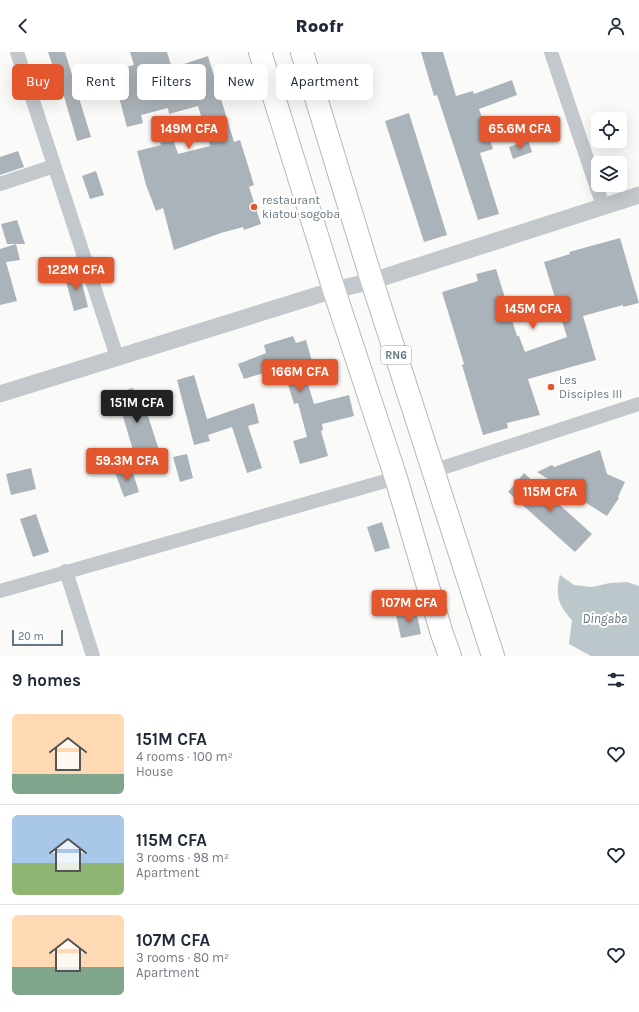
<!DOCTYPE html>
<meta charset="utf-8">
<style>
body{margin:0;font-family:Karla,sans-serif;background:#f6f6f7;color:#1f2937;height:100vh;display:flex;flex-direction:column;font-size:15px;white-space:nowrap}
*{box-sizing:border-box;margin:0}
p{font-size:13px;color:#747a83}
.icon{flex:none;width:22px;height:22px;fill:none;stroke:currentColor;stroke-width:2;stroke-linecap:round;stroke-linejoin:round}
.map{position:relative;height:604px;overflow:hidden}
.details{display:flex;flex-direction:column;background:#fff;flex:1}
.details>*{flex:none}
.hud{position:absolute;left:12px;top:12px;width:400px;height:36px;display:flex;gap:8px}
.tools{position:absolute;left:591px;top:60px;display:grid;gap:8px}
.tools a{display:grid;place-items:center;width:36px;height:36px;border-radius:6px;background:#fff;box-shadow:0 4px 16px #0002;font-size:20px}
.scale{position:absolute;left:12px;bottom:10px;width:51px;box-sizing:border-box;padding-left:4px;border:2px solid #657683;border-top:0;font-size:11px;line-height:14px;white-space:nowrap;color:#657683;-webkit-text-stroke:3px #fff;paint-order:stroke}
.price{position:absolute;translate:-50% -34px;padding:0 9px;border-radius:4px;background:#e4572e;color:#fff;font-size:13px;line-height:26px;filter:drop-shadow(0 1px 2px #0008)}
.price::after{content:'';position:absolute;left:50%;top:24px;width:12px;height:9px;margin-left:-6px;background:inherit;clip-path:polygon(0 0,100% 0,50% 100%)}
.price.current{background:#222;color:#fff}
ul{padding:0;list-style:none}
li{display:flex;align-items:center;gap:12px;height:100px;padding:0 12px}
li+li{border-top:1px solid #e0e1e3}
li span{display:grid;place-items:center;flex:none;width:112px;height:80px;border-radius:6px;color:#555}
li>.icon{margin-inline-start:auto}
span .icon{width:48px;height:48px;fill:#fffc;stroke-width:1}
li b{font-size:17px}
h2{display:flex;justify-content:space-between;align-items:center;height:48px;padding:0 12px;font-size:17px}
.tag{padding:0 14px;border-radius:6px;background:#fff;box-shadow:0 4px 16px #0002;font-size:14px;line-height:36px}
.tag.current{background:#e4572e;color:#fff}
header{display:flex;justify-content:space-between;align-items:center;height:52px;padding:0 12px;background:#fff;font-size:18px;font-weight:800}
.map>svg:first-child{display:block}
.water{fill:#bbc7cb}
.building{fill:#aab3b9}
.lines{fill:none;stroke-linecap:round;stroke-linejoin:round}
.trunk-casing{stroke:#b4b9bd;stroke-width:24}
.minor{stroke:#c3c8cc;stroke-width:14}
.tertiary{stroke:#c3c8cc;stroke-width:17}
.trunk{stroke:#fff;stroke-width:22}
.poi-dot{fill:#e4572e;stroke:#fff;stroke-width:1.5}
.labels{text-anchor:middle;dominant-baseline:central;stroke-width:4;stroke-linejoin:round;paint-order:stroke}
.shield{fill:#fff;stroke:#939fa8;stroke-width:1}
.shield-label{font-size:11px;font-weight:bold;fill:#657683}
.poi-label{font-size:12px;fill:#657683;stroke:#fff;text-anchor:start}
.water-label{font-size:13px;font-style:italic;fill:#60757c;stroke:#fff}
</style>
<header><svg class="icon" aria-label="back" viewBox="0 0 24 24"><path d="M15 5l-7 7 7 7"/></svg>Roofr<svg class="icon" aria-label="person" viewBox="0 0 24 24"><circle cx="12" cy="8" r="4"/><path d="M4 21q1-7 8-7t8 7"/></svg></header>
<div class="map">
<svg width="639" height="604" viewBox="0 0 639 604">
<rect width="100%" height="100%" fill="#fafaf8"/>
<path class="water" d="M560,523L574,533L592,535L610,531L627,530L639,534V604H591L569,592L572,568C558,553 555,543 560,523Z"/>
<g class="building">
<path d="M48,0H65L91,85L77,89L63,41H62Z"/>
<path d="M130,0H167L172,16L208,4L234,90L240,88L254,133L249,135L261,172L244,178L243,175L221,181L174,198L163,156L156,159L146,133L137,99L161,93L160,91L173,87L178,102L210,94L198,54L169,62L168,56L141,63L143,71L127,75L112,19L134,13Z"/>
<path d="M421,0H443L456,44L473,39L474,42L512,28L517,43L479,57L493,97L480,101L499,162L478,168L437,43L434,44Z"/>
<path d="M409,61L447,183L424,190L385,69Z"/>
<path d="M528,88L532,100L513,107L509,95Z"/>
<path d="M18,99L24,115L0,123V105Z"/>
<path d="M96,119L104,143L90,147L82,124Z"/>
<path d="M17,168L25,192H7L1,172Z"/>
<path d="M620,186L639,251L623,255V253L583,264L596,308L528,327L540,363L507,371L508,376L483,383L462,313L464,312L442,240L478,229L476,222L496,217L517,284H519L525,300L567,285L544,210L570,202L569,200Z"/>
<path d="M16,192L20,208L6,210L17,249L0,253V197Z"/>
<path d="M79,219L88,255L74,259L64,222Z"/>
<path d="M293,284L296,291L306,288L313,313L303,316L314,352L349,343L354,364L322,372L323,378L321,379L328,404L300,412L293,389L307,385L298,351L294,352L283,315L244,327L238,312L266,301L264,293Z"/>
<path d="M194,323L207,367L254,351L259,371L248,374L262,416L247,421L232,375L208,383L210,389L194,393L177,328Z"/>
<path d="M133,336L140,357L145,355L159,398L135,405L116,341Z"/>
<path d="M600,398L607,422L625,430L618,445L619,446L607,464L537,420L552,413L554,415Z"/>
<path d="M187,402L193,426L180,430L173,405Z"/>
<path d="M131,415L139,440L124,445L115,420Z"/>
<path d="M31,416L36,437L11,443L6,422Z"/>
<path d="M524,421L592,482L575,500L508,440Z"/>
<path d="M36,462L49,500L33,505L20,467Z"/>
<path d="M382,470L390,496L375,500L367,475Z"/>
<path d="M416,558L421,582L401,586L396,563Z"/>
</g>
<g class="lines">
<g class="trunk-casing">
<g id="trunk">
<path d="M260,0L334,238L396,426L442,582L450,604"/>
<path d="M302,0L372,229L493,604"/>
</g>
</g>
<g class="minor">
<path d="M17,0L117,305"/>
<path d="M551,0L603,154"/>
<path d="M0,132L54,114"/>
<path d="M433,419L639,352"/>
<path d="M66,519L93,604"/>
<path d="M0,539L396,426"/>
</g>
<path class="tertiary" d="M0,342L334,238L372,229L639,143"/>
<use href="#trunk" class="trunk"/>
</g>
<g class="poi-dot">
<circle cx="254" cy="155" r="4"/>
<circle cx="551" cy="335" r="4"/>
</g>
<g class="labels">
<rect class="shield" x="381" y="294" width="30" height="18" rx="3"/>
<g class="shield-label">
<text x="396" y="303">RN6</text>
</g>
<g class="poi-label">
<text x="262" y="148">restaurant<tspan x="262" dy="14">kiatou sogoba</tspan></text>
<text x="559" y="328">Les<tspan x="559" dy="14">Disciples III</tspan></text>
</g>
<g class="water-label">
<text x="605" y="566">Dingaba</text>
</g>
</g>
</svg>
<div class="tools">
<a><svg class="icon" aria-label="locate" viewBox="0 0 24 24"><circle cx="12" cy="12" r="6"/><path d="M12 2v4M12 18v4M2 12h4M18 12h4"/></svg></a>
<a><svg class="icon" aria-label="layers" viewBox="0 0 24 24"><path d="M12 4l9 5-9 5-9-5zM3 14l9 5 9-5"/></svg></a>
</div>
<div class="scale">20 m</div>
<b class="price" style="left:189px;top:98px">149M CFA</b>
<b class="price" style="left:520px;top:98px">65.6M CFA</b>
<b class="price" style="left:76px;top:239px">122M CFA</b>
<b class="price" style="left:533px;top:278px">145M CFA</b>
<b class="price" style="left:300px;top:341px">166M CFA</b>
<b class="price current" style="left:137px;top:372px">151M CFA</b>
<b class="price" style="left:127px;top:430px">59.3M CFA</b>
<b class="price" style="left:550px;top:461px">115M CFA</b>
<b class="price" style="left:409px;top:572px">107M CFA</b>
<div class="hud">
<a class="tag current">Buy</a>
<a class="tag">Rent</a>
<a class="tag">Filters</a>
<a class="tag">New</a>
<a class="tag">Apartment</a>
</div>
</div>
<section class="details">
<h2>9 homes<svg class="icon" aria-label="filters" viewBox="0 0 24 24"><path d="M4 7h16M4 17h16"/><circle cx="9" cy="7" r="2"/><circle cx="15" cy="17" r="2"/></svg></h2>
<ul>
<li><span style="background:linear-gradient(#ffd9b3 75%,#7fa58c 0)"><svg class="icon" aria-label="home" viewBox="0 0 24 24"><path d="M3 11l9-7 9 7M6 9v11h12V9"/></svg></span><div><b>151M CFA</b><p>4 rooms · 100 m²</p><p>House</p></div><svg class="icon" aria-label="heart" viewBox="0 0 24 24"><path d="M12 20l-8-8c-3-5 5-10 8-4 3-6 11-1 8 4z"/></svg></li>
<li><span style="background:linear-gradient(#a9c7e8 60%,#8fb573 0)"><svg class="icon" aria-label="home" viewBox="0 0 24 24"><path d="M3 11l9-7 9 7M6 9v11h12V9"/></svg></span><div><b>115M CFA</b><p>3 rooms · 98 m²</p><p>Apartment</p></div><svg class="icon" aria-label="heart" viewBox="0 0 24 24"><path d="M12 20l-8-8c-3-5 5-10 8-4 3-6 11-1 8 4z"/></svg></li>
<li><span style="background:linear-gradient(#ffd9b3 65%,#7fa58c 0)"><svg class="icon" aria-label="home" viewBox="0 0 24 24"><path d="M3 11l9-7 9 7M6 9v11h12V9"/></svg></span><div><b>107M CFA</b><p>3 rooms · 80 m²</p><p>Apartment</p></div><svg class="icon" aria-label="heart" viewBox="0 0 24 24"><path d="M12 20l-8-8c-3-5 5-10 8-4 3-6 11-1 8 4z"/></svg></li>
</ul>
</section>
